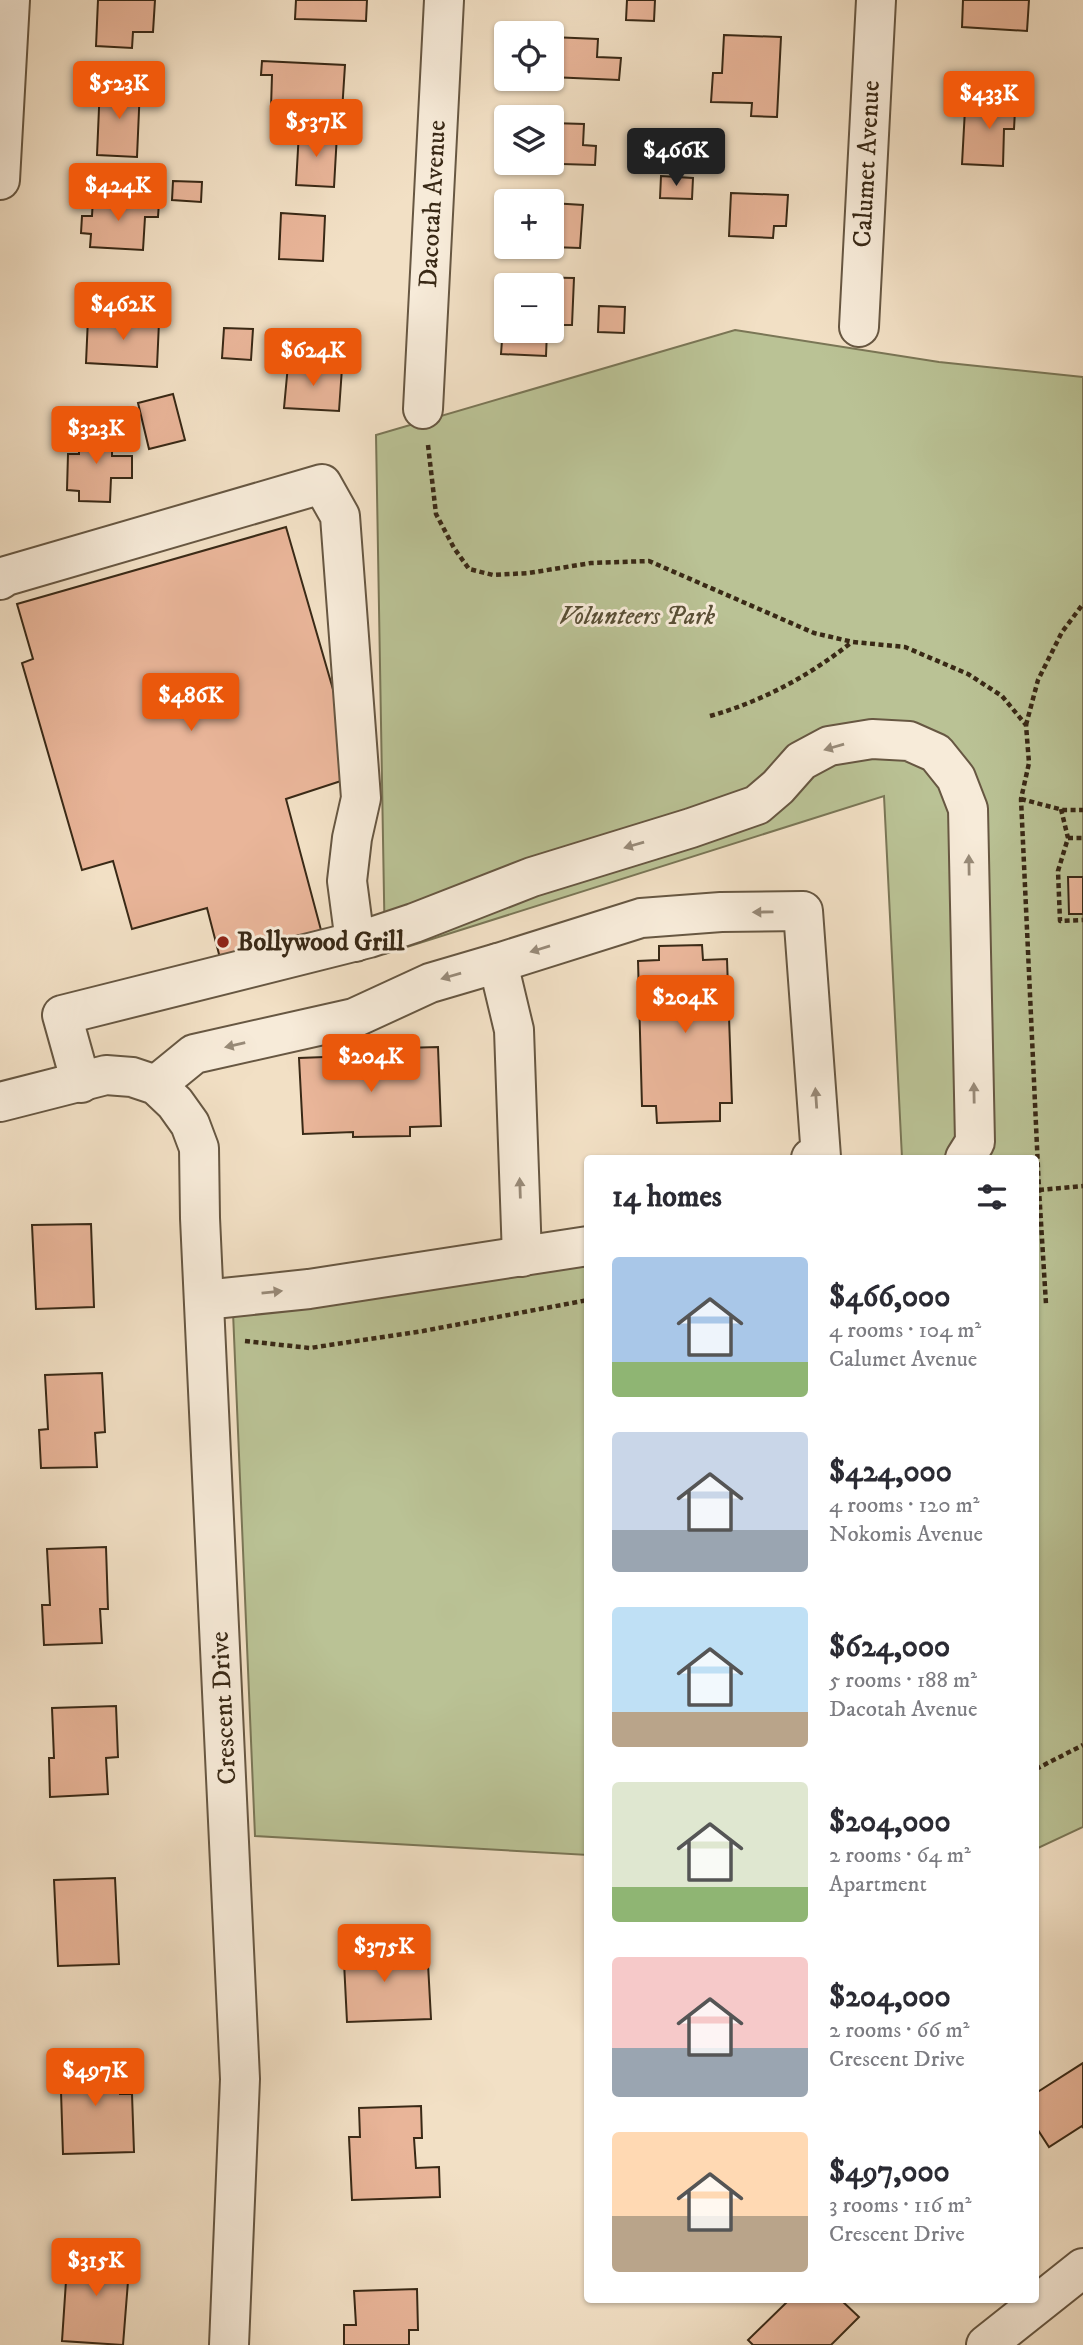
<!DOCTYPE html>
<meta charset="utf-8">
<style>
body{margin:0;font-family:"IM FELL DW Pica",serif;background:#f7f7f7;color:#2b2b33;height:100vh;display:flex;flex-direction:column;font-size:26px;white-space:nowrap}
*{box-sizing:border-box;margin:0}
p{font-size:23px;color:#7c7c81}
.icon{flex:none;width:38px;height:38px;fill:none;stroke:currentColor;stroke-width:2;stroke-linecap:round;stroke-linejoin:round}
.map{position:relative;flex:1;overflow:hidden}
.panel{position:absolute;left:584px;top:1155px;width:455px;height:1148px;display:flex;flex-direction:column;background:#fff;border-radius:7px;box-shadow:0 2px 5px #0004}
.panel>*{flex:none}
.buttons{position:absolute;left:494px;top:21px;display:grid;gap:14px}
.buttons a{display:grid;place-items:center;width:70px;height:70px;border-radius:7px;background:#fff;box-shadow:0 2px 5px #0004;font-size:35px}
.price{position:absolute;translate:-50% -60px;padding:0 16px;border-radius:7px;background:#ea580c;color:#fff;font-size:23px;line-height:46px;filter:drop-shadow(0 2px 4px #0008)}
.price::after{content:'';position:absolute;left:50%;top:42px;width:21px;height:16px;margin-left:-10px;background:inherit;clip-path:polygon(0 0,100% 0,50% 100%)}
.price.active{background:#222;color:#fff}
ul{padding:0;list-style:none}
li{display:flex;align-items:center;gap:21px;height:175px;padding:0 28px}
li span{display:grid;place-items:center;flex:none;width:196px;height:140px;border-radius:7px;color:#555}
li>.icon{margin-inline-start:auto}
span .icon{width:84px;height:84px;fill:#fffc;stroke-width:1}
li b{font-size:30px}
h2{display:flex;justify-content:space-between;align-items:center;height:84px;padding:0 28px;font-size:30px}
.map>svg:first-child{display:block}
.green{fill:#bac295;stroke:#7a7656;stroke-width:2}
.building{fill:#e9b599;stroke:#392916;stroke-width:2}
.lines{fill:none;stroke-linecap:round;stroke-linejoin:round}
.minor-casing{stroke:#675742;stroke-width:42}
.path{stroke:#392916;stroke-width:4.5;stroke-dasharray:5 3.5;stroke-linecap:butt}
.minor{stroke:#f7ebd9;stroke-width:38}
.oneway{fill:#988a78}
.poi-dot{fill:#8f2418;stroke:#f7ebd9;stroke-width:2.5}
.labels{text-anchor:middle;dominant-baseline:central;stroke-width:6;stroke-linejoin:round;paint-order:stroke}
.street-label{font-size:26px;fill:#392916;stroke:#f7ebd9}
.park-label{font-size:26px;font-style:italic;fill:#594f36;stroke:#f7ebd9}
.poi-label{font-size:26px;font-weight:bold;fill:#392916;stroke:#f7ebd9;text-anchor:start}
</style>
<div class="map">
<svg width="1083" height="2345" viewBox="0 0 1083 2345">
<rect width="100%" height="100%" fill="#f2e0c5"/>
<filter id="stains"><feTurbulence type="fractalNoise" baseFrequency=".00286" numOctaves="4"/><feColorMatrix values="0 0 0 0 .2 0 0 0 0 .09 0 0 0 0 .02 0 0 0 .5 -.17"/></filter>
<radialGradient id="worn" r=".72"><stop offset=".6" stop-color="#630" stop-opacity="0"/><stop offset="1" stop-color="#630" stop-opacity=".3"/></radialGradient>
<g class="green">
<path d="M735,330L939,362L1083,377V1827L1036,1849V1158H902L884,796L385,954L376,435Z"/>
<path d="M588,1234V1855L255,1836L233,1312Z"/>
</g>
<g class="building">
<path d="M98,0H155L153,32H133L132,48L96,46Z"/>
<path d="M296,0H367L366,21L295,19Z"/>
<path d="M627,0H655L654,21L626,20Z"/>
<path d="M963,0H1029L1027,31L962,27Z"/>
<path d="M724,35L781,37L777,117L751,116L752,103L711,102L713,73H722Z"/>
<path d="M551,37L598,39L597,57L621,58L619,80L551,77Z"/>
<path d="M262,61L345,65L342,112L271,108L272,75H261Z"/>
<path d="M100,85L140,87L137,157L97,155Z"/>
<path d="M994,90L1016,91L1014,129H1004L1003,166L962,164L965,109L992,110Z"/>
<path d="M530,109L547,110V117H529Z"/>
<path d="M551,123L584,124L583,145L596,146L595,165L527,163H551Z"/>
<path d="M299,131L337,134L334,187L296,185Z"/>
<path d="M661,176L693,178L692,199L660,198Z"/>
<path d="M173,181L202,182L201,202L172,200Z"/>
<path d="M731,193L788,195L786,226H774L773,238L729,236Z"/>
<path d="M93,198L159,202L158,217H145L143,250L90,247L91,234L81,233L82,216H92Z"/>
<path d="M551,203L583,205L580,248L551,247Z"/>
<path d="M281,213L325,216L323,261L279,259Z"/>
<path d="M523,277L574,278L572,325H551V285H522Z"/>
<path d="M599,306L625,307L624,333L598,332Z"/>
<path d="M88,318L159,322L157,367L86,363Z"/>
<path d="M503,326H506V331H547L546,356L501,354Z"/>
<path d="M224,328L253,329L251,360L222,358Z"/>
<path d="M288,365L342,368L339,411L284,408Z"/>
<path d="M173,394L185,440L149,449L138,403Z"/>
<path d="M79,427L112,428V456H132V478H111L110,502L79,501V491L67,490L68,454H79Z"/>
<path d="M286,527L341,717V781L286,799L321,930L220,958L207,908L132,929L113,861L82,870L22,663L33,659L17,604Z"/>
<path d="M1068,877H1083V914H1069Z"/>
<path d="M702,945L703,960L727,959L732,1103H720V1121L657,1123L656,1106H642L638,961L659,960V946Z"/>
<path d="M438,1047L441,1126L410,1127V1136L353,1137V1132L303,1134L299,1058L351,1056V1060L403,1058L402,1048Z"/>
<path d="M91,1224L94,1307L36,1309L32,1225Z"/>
<path d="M102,1373L105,1432L95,1433L97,1467L41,1468L39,1430L48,1429L45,1375Z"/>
<path d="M106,1547L108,1609H100L102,1643L44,1645L42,1605H50L47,1549Z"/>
<path d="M116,1706L118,1757L106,1758L108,1794L50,1797L49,1758H54L52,1708Z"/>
<path d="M115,1878L119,1964L58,1966L54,1880Z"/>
<path d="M402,1940V1965L428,1964L431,2019L347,2022L343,1942Z"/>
<path d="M119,2059L120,2094H132L134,2152L63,2154L60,2060Z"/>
<path d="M1083,2063V2128L1082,2126L1049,2147L1036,2127V2093Z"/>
<path d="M421,2106L422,2138H414L416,2168L439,2167L440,2197L352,2200L349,2137H360L359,2108Z"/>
<path d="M68,2251L130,2256L123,2345L62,2341Z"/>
<path d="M417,2289L418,2330H409V2345H344V2325H356L354,2291Z"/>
<path d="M789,2300H841L859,2317L831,2345H753L748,2340Z"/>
</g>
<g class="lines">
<g class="minor-casing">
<g id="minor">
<path d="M0,180L10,0"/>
<path d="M859,327L876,0"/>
<path d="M423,409L444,0"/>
<path d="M0,580L6,576L322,484L340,516L361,798L352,838L347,881L355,942"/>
<path d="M498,963L641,918L721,912L803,911L821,1157L811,1158"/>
<path d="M81,1083L62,1015L369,938L414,923L532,877L691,828L757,805L778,787L801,761L829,746L872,739L909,741L936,753L956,778L968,809L975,1142L965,1158"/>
<path d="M156,1085L194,1054L354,1018L430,983L498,963L514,1030L522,1257"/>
<path d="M0,1102L106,1075L132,1077L156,1085L175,1103L190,1124L199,1148L200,1218L240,2079L229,2345"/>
<path d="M204,1300L309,1289L588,1246"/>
<path d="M986,2345L1083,2268"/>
</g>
</g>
<g class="path">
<path d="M428,445L436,514L454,548L469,569L493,575L529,573L591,563L649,561L814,633L853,642L905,647L968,674L1002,696L1026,725L1029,763L1021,799L1039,1190L1046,1304"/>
<path d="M710,716C763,701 809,676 852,642"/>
<path d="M1026,725L1038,680L1062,632L1083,604"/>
<path d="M1021,799L1063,810H1083"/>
<path d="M1061,809L1068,838L1058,871L1060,921L1083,920"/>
<path d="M1068,838H1083"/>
<path d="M1039,1190L1083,1186"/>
<path d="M245,1341L310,1348L423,1331L588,1300"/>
<path d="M1036,1769L1083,1745"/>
</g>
<use href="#minor" class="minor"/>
</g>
<defs><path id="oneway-solid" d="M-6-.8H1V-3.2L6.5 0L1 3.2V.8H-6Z" transform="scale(1.75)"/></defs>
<g class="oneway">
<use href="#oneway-solid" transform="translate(834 747) rotate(164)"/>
<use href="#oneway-solid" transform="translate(634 845) rotate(164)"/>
<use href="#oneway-solid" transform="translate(969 865) rotate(-91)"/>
<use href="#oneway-solid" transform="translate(763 912) rotate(179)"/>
<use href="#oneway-solid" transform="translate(540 949) rotate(163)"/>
<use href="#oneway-solid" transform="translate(451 976) rotate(164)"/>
<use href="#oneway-solid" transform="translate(235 1045) rotate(167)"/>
<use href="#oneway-solid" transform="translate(974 1093) rotate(-91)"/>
<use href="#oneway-solid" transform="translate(816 1098) rotate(-94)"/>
<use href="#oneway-solid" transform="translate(520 1188) rotate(-92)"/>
<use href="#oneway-solid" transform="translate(272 1292) rotate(-6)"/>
</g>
<circle class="poi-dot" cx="223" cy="942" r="7"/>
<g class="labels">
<g class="street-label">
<text transform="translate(867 164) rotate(-87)">Calumet Avenue</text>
<text transform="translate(433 204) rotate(-87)">Dacotah Avenue</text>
<text transform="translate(224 1708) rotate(-93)">Crescent Drive</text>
</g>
<g class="park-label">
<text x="637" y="616">Volunteers Park</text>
</g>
<g class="poi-label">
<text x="237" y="942">Bollywood Grill</text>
</g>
</g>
<rect width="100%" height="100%" filter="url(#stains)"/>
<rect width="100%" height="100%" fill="url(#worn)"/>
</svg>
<div class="buttons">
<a><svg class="icon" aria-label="locate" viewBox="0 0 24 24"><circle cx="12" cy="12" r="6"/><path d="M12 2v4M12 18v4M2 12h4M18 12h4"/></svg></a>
<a><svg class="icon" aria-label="layers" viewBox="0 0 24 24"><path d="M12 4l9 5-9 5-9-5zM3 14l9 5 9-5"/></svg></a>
<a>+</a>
<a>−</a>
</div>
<b class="price" style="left:119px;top:121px">$523K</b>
<b class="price" style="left:989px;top:131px">$433K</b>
<b class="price" style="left:316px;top:159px">$537K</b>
<b class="price active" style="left:676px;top:188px">$466K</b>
<b class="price" style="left:118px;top:223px">$424K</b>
<b class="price" style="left:123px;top:342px">$462K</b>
<b class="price" style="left:313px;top:388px">$624K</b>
<b class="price" style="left:96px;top:466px">$323K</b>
<b class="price" style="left:191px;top:733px">$486K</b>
<b class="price" style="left:685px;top:1035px">$204K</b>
<b class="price" style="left:371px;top:1094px">$204K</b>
<b class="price" style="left:384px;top:1984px">$375K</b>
<b class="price" style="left:95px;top:2108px">$497K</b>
<b class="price" style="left:96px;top:2298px">$315K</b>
<section class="panel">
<h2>14 homes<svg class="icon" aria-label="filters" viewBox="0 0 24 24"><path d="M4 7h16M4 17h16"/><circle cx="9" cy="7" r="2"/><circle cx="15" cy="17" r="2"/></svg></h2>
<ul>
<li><span style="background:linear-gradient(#a9c7e8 75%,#8fb573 0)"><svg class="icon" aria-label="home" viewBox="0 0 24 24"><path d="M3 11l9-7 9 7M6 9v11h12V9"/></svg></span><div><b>$466,000</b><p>4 rooms · 104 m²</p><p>Calumet Avenue</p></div></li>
<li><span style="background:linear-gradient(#c9d6e8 70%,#9aa5b1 0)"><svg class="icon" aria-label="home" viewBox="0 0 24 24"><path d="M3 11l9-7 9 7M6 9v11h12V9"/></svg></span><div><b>$424,000</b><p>4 rooms · 120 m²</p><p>Nokomis Avenue</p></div></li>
<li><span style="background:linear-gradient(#bfe0f5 75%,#b9a48a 0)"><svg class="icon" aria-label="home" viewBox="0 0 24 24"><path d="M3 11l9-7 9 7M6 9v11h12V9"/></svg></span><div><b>$624,000</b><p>5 rooms · 188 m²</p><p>Dacotah Avenue</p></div></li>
<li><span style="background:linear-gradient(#dfe7d0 75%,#8fb573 0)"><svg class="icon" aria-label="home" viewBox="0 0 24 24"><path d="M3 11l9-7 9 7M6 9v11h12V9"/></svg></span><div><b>$204,000</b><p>2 rooms · 64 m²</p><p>Apartment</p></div></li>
<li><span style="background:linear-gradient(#f6c9c9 65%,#9aa5b1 0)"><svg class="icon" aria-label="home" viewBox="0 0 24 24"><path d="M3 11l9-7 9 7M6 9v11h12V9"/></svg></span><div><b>$204,000</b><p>2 rooms · 66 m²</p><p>Crescent Drive</p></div></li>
<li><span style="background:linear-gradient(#ffd9b3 60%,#b9a48a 0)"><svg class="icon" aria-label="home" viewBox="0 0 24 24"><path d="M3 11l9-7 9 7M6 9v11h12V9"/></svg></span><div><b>$497,000</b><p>3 rooms · 116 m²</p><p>Crescent Drive</p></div></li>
</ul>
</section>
</div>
